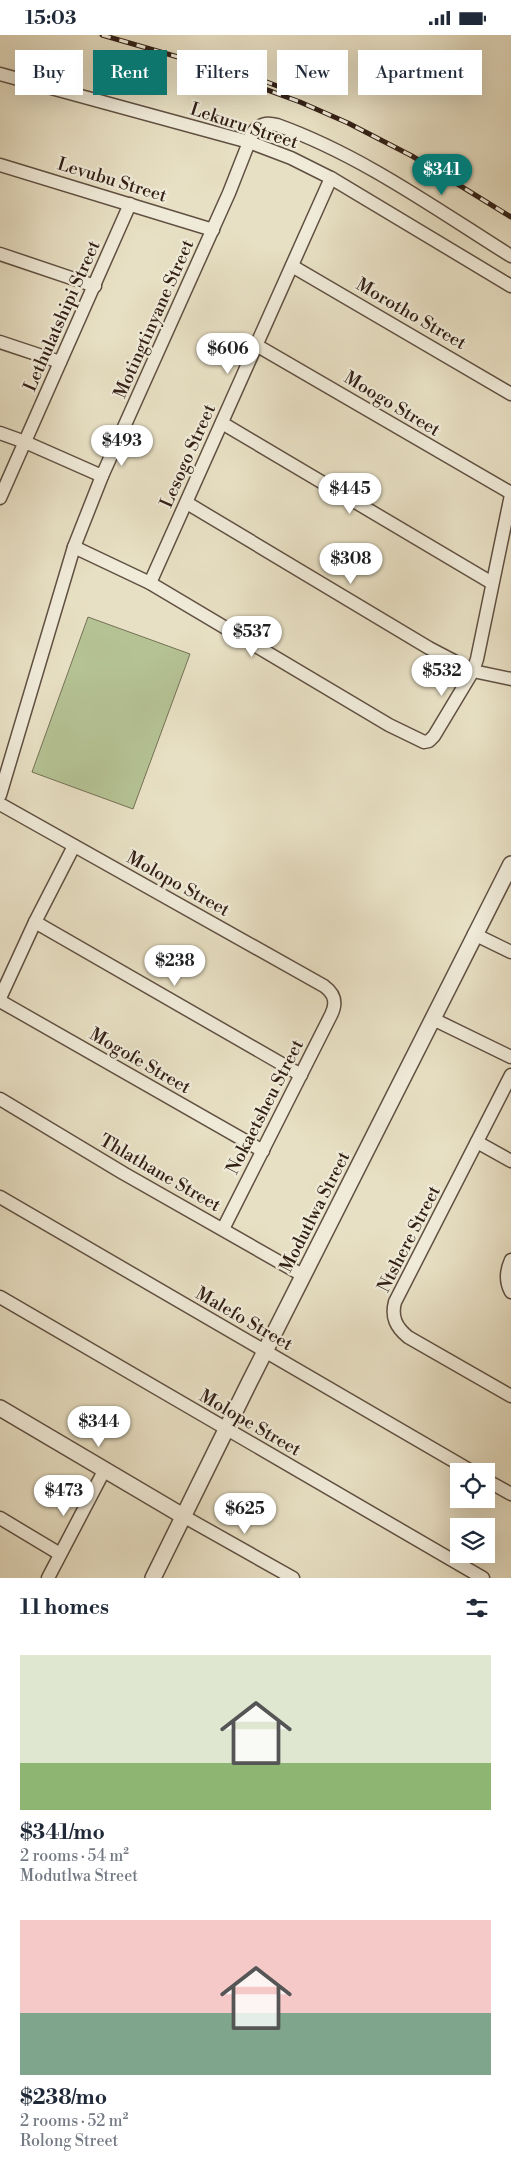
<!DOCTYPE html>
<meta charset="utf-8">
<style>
body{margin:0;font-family:"Libre Bodoni",serif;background:#f2f2f3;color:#1f2937;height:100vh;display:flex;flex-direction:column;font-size:19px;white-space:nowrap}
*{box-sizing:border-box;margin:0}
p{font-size:16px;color:#747a83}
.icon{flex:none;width:28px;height:28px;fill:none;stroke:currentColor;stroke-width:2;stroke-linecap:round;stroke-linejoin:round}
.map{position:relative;height:1543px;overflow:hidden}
.side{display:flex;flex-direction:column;background:#fff;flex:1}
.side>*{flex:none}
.hud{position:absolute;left:15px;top:15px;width:481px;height:45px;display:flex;gap:10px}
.controls{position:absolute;left:450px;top:1428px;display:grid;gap:10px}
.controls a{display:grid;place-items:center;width:45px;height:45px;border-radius:0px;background:#fff;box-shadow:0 5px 20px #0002;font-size:25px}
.price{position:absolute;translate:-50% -42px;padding:0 11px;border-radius:18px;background:#fff;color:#222;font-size:16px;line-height:32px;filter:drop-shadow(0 1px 2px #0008)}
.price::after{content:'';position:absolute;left:50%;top:30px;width:15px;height:11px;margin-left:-8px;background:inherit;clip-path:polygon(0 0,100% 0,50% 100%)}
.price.active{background:#0f766e;color:#fff}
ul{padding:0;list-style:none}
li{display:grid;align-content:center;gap:10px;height:265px;padding:0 20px}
li span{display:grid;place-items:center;height:155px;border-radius:0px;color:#555}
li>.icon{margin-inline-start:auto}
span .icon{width:90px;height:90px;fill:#fffc;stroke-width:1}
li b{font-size:21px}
h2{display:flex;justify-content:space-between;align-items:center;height:60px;padding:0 20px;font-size:21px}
.tag{padding:0 18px;border-radius:0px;background:#fff;box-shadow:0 5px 20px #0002;font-size:18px;line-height:45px}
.tag.active{background:#0f766e;color:#fff}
.status{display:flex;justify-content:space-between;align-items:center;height:35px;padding:0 25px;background:#fff;direction:ltr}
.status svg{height:14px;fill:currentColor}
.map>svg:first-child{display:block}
.green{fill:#b5c294;stroke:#747155}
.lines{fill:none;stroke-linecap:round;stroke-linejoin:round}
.minor-casing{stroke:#605042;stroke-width:15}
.tertiary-casing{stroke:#605042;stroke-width:18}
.minor{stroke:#f0ebd9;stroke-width:12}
.tertiary{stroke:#f0ebd9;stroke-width:15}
.rail-casing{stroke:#332016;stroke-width:5}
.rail{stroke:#f0ebd9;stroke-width:3;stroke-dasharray:9;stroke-linecap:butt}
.labels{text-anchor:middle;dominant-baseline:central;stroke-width:4.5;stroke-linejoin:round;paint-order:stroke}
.street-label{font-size:18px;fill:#332016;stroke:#f0ebd9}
</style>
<div class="status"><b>15:03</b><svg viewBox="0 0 49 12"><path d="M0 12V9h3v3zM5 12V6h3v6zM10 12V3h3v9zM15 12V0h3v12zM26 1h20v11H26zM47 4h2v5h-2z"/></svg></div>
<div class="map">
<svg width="511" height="1543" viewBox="0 0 511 1543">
<rect width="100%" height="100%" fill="#e8e0c4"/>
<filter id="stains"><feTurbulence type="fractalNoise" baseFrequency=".004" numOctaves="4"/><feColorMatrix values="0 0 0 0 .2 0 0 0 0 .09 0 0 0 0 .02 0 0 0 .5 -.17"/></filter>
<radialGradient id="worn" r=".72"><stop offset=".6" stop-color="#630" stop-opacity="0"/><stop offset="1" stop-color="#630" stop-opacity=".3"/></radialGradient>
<path class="green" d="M88,582L190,619L133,774L32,737Z"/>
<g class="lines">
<g class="minor-casing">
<g id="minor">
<path d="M0,39L249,107L291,123L331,143L511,251"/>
<path d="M0,130L213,195"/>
<path d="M0,219L95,251"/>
<path d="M292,231L511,359"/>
<path d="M0,307L60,327"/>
<path d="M256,310L511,458"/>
<path d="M222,388L492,548"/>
<path d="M0,398L25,407L102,441"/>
<path d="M0,463L130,169"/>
<path d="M187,468L429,613L473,636L511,644"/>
<path d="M74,512L150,548L389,690L424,707L429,706L434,701L473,636L477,624L511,460"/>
<path d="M150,548L331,143"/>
<path d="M0,760L74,512L102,441L229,158L253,97C260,89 266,87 277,90C361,120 436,174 511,221"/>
<path d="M0,769L324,951C335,959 337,968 331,980L223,1194"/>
<path d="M35,887L301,1040"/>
<path d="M474,899L511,917"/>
<path d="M0,963L35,887L74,811"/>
<path d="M0,966L263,1116"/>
<path d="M433,984L511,1022"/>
<path d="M511,1040L395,1267C391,1282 396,1292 408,1302L511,1361"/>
<path d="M0,1064L123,1138L304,1241"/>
<path d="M477,1107L511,1126"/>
<path d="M0,1162L471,1436"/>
<path d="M511,1225C506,1236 505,1246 511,1257"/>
<path d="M0,1262L483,1543"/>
<path d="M486,1445L511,1459"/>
<path d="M183,1481L293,1543"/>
<path d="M0,1483L60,1519"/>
<path d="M48,1543L105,1434"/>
</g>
</g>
<g class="tertiary-casing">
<g id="tertiary">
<path d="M0,1373L183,1481"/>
<path d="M153,1543L249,1348L511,829"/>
</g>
</g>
<use href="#minor" class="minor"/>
<use href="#tertiary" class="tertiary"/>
<g class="rail-casing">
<g id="rail">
<path d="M102,0L178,22L300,67L348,88L412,121L511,182"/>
<path d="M230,33L293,57"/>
</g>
</g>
<use href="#rail" class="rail"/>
</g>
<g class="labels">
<g class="street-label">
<text transform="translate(244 91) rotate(18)">Lekuru Street</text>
<text transform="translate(112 145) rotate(17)">Levubu Street</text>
<text transform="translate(411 279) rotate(30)">Morotho Street</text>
<text transform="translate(62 281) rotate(-66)">Lethulatshipi Street</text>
<text transform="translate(154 284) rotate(-66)">Motingtinyane Street</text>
<text transform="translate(392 369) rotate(31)">Moogo Street</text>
<text transform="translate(188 421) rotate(-66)">Lesogo Street</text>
<text transform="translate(178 849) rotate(29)">Molopo Street</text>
<text transform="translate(140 1026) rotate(30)">Mogofe Street</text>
<text transform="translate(265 1072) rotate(-63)">Nokaetsheu Street</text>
<text transform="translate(160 1138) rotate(30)">Thlathane Street</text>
<text transform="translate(315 1177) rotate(-63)">Modutlwa Street</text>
<text transform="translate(409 1204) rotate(-63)">Ntshere Street</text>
<text transform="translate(244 1284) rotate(30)">Malefo Street</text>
<text transform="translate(250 1388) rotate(30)">Molope Street</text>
</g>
</g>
<rect width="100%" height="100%" filter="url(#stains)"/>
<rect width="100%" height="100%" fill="url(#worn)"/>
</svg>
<div class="controls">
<a><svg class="icon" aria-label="locate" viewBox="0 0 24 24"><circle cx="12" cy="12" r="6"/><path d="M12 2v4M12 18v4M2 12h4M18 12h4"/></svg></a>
<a><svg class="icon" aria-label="layers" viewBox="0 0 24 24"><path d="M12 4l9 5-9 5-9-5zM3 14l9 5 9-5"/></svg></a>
</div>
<b class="price active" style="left:442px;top:161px">$341</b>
<b class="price" style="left:228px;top:340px">$606</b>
<b class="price" style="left:122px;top:432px">$493</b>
<b class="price" style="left:350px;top:480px">$445</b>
<b class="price" style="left:351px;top:550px">$308</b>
<b class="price" style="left:252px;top:623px">$537</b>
<b class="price" style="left:442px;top:662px">$532</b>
<b class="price" style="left:175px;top:952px">$238</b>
<b class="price" style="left:99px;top:1413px">$344</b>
<b class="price" style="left:64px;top:1482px">$473</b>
<b class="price" style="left:245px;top:1500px">$625</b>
<div class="hud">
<a class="tag">Buy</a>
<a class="tag active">Rent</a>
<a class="tag">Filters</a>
<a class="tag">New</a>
<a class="tag">Apartment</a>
</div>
</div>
<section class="side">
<h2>11 homes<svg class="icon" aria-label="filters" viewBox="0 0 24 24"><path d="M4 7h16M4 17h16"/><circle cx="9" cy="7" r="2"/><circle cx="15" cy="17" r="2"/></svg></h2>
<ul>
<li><span style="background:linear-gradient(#dfe7d0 70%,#8fb573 0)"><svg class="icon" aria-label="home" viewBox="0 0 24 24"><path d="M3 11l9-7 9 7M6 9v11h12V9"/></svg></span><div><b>$341/mo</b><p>2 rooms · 54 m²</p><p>Modutlwa Street</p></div></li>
<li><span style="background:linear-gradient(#f6c9c9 60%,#7fa58c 0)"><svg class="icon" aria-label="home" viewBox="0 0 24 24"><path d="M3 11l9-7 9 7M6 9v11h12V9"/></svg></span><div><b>$238/mo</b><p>2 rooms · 52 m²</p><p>Rolong Street</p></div></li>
</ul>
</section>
